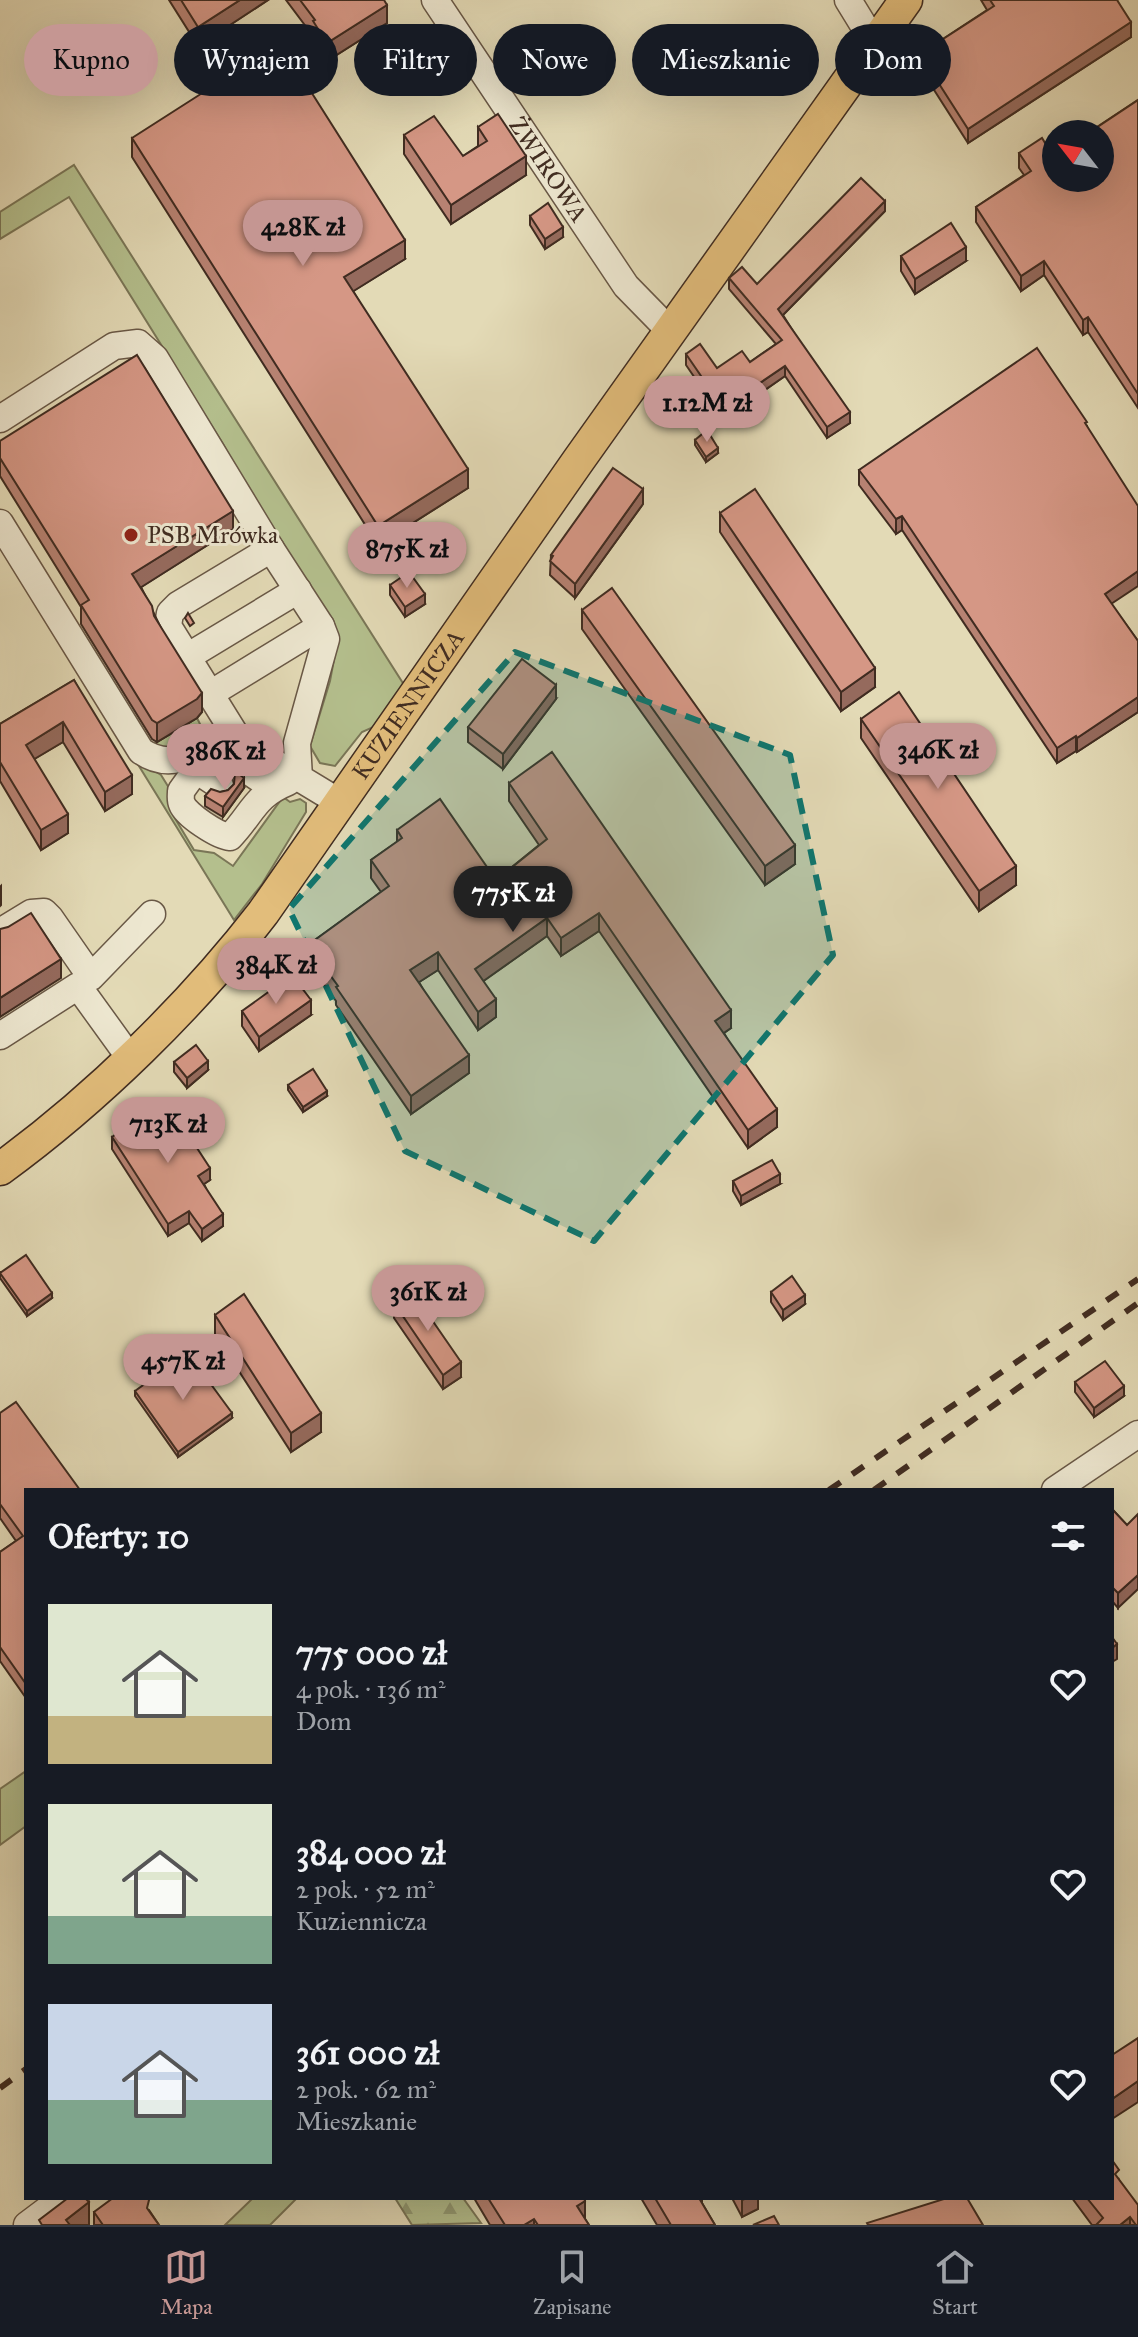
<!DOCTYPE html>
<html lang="pl">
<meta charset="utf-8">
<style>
body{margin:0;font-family:"IM FELL Great Primer",serif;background:#20242c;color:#f1f3f6;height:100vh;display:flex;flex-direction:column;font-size:30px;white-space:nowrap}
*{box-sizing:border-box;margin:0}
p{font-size:26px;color:#9ea1a6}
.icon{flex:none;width:44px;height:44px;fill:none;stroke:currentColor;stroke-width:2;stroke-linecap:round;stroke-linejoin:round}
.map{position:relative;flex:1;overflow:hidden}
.panel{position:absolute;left:24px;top:1488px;width:1090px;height:712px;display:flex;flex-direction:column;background:#171b24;border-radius:0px;box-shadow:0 8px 32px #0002}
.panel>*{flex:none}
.hud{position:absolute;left:24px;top:24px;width:1090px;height:72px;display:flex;gap:16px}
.needle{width:52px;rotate:301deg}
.controls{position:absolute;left:1042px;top:120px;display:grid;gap:16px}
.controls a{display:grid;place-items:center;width:72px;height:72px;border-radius:50%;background:#171b24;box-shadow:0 8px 32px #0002;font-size:40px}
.price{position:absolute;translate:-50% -68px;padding:0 18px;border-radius:28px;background:#c59692;color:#111;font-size:26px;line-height:52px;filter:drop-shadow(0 2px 4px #0008)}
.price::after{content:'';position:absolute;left:50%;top:48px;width:24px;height:18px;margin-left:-12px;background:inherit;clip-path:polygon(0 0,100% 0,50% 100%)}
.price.current{background:#222;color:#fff}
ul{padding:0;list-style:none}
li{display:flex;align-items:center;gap:24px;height:200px;padding:0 24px}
li span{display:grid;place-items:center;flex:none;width:224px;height:160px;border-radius:0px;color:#555}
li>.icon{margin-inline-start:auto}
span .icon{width:96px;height:96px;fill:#fffc;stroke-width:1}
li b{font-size:34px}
h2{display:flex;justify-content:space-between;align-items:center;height:96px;padding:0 24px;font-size:34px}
.pill{padding:0 28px;border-radius:36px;background:#171b24;box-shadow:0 8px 32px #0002;font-size:28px;line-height:72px}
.pill.current{background:#c59692;color:#111}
.menu{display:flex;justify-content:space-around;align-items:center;height:112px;border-top:2px solid #363941;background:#171b24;font-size:22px;color:#9ea1a6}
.menu a{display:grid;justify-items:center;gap:4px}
.menu .current{color:#c59692}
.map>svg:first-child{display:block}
.grass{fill:#b4bf8d;stroke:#7a7657;stroke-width:2}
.forest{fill:url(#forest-firs);stroke:#7a7657;stroke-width:2}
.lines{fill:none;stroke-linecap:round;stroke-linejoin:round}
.minor-tunnel{stroke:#c2b798;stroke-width:26;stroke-dasharray:26 13;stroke-linecap:butt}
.minor-casing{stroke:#695846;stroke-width:29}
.major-casing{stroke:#402c21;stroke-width:35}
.minor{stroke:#ede7d0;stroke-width:26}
.major{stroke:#e2bd7b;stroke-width:32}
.rail{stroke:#402c21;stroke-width:6;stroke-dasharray:14 14;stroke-linecap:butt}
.wall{fill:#b78272;stroke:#402c21;stroke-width:2}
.shaded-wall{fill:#956a5d;stroke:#402c21;stroke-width:2}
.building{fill:#d59785;stroke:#402c21;stroke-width:2}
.marked{fill:#0f766e;fill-opacity:0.2;stroke:#0f766e;stroke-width:6;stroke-dasharray:16 10;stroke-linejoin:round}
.poi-dot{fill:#8f2418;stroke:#ede7d0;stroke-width:3}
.labels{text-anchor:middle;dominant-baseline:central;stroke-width:6;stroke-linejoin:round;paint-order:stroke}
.street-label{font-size:24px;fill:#402c21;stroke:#ede7d0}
.poi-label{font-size:24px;fill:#402c21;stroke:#ede7d0;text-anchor:start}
</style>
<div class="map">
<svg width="1138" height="2225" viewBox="0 0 1138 2225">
<defs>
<pattern id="forest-firs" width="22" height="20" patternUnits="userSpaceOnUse" patternTransform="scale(2)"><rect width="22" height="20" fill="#b4bf8d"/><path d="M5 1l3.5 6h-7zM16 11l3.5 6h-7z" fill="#949b73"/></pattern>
</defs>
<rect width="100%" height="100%" fill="#e3dab6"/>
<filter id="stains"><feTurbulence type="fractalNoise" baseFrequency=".0025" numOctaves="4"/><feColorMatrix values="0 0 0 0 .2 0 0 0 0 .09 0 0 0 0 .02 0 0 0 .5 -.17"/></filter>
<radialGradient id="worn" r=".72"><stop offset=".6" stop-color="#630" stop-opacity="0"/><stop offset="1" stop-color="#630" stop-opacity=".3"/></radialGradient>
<g class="grass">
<path d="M74,165L406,688L378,725L362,732L335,766L320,763L310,746L330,681L336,649L223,444L69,197L0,239V212Z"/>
<path d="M197,718L202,728L198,739L180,750L150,746Z"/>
<path d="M134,758L161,775L174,796L173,815L194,850L214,853L233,866L283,797L290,802L300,799L306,803V812L262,884L234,920Z"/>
<path d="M26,1771V1826L0,1845V1789Z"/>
<path d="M253,2198H297L270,2225H225Z"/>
</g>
<path class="forest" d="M395,2198H463L481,2223L412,2225Z"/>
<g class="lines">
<g class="minor-tunnel">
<path d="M228,775L245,786"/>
<path d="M204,808L221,820"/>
</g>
<g class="minor-casing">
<g id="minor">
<path id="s1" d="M435,0L626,286L670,331"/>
<path d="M848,0L875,44"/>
<path d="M0,419L114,346L138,343L155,358L271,549"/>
<path d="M0,523L141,751C167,769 187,757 212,746L273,788"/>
<path d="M187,657L298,590"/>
<path d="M210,694L321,626"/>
<path d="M214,745L181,791C181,796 180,800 182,804C186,815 218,836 230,837C253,813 254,796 288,782"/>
<path d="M196,770L220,786"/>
<path d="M299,778L297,743L326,639L321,626L271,549L178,605L170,613L168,626L240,742L339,802"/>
<path d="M0,932L31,913L44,912L50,918L91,977L152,914"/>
<path d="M0,1036L78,986L130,1058"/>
<path d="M1055,1490L1138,1434"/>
<path d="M27,2225L63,2198"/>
</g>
</g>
<g class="major-casing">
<g id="major">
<path id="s2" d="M0,1169C95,1100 192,1005 263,913L578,461L906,0"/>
</g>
</g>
<use href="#minor" class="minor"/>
<use href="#major" class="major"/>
<g class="rail">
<path d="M829,1490L1138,1279"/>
<path d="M874,1490L1138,1303"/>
<path d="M0,2088L26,2069"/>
</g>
</g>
<g class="wall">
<path d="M169,0H268L198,46Z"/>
<path d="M286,0H384L387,23L327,61L313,39V36Z"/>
<path d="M981,0H1117L1131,37L968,143L920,68V54L987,10Z"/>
<path d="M1138,100V408L1088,332L1083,335L1044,275L1021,291L976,222V207L1024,175L1019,168V153L1053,156Z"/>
<path d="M478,127L526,175L451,224L404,154V135L463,156L478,146Z"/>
<path d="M132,138L405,259L353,291L468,488L378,545L132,157Z"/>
<path d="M885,211L783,315L850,423L827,438L785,376L723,419L686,365V354L717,368L750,362L776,344L729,289V278L757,284Z"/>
<path d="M530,216L563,237L545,249L530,225Z"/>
<path d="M901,256L966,261L915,294L901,271Z"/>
<path d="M1087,426L1111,604L1138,641V712L1077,752L1076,751L1057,763L902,530L896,534L859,485V470Z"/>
<path d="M695,440L718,453L706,462L695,445Z"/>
<path d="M0,441L233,529L141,587L202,712L197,718L157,742L152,739L81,624V607L0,476Z"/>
<path d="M643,504L575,598L550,575L551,555Z"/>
<path d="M720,513L875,687L841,711L720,532Z"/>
<path d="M390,585L425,604L405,617L390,595Z"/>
<path d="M582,610L795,864L765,885L582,629Z"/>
<path d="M74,680L132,794L105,811L63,742L34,759L68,833L41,850L0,781V724Z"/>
<path d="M556,699L503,769L468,742V727Z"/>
<path d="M861,719L1016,885L979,911L861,738Z"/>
<path d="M509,783L731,1028L724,1033L777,1127L748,1148L599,931L561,956L547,936L483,981L496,1017L478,1030L438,970L419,982L469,1073L411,1114L336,1005V1001L308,963V945L381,892L371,878V860L397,842V830L496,880L539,845L509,801Z"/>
<path d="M244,788L223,817L205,806V796L220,792Z"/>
<path d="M242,1011L311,1015L259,1051L242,1026Z"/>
<path d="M174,1062L208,1070L187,1088L174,1072Z"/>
<path d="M288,1085L327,1096L303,1112L288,1090Z"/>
<path d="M112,1137L210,1180L204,1184L223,1226L202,1241L189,1223L168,1236L112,1149Z"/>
<path d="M733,1181L780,1184L741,1205L733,1191Z"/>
<path d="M0,1272L52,1298L27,1316L0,1278Z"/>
<path d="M771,1292L805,1304L783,1320L771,1302Z"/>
<path d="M394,1303L461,1377L443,1389L394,1318Z"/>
<path d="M215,1315L321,1432L291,1452L215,1334Z"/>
<path d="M1075,1382L1124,1396L1094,1417L1075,1392Z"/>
<path d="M135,1391L232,1418L178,1457L135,1396Z"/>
<path d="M0,1413L26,1490V1698L0,1661V1552L16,1541L0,1518Z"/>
<path d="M1112,1509L1127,1525L1118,1608L1112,1601Z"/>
<path d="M1119,2180L1138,2225H1092L1072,2198H1112Z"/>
<path d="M474,2198H584L585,2219L589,2225H490Z"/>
<path d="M641,2198H702V2203L715,2225H657Z"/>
<path d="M732,2198H758V2209L742,2217Z"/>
<path d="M149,2210L159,2225H94V2212Z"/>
</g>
<g class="shaded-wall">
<path d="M240,0H268L198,46V27Z"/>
<path d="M387,5V23L327,61V43Z"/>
<path d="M1131,22V37L968,143V129Z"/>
<path d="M526,156V175L451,224V205Z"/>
<path d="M885,201V211L778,320V309Z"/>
<path d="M563,227V237L545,249V239Z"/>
<path d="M405,240V259L344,297V277Z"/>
<path d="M966,247V261L915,294V279Z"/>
<path d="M1044,261V275L1021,291V276Z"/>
<path d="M1088,317V332L1083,335V320Z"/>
<path d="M785,366V376L723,419V408Z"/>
<path d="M850,412V423L827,438V427Z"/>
<path d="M718,448V453L706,462V457Z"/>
<path d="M468,469V488L378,545V526Z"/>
<path d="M643,489V504L575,598V584Z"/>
<path d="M233,511V529L132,593V574Z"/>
<path d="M902,516V530L896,534V519Z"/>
<path d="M1138,571V586L1105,608V594Z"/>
<path d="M425,594V604L405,617V607Z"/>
<path d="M875,668V687L841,711V692Z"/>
<path d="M556,685V699L503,769V754Z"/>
<path d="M202,693V712L197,718L157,742V723Z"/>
<path d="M1138,697V712L1077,752V738Z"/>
<path d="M63,722V742L26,764V745Z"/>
<path d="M1076,736V751L1057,763V748Z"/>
<path d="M132,775V794L105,811V792Z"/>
<path d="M244,778V788L223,817V807Z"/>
<path d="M68,814V833L41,850V830Z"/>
<path d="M795,845V864L765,885V866Z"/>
<path d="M1016,866V885L979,911V891Z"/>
<path d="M1,886V905L0,906V887Z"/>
<path d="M599,913V931L561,956V938Z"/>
<path d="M547,918V936L475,987V969Z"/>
<path d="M438,952V970L410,988V970Z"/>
<path d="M61,959V978L0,1017V998Z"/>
<path d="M496,999V1017L478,1030V1012Z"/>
<path d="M311,1000V1015L259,1051V1037Z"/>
<path d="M731,1010V1028L715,1039V1021Z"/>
<path d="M469,1055V1073L411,1114V1096Z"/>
<path d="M208,1061V1070L187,1088V1078Z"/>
<path d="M327,1091V1096L303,1112V1107Z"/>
<path d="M777,1109V1127L748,1148V1130Z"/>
<path d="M210,1168V1180L198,1188V1176Z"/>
<path d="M780,1174V1184L741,1205V1196Z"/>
<path d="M189,1211V1223L168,1236V1224Z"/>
<path d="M223,1214V1226L202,1241V1229Z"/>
<path d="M52,1293V1298L27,1316V1311Z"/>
<path d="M805,1295V1304L783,1320V1310Z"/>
<path d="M461,1362V1377L443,1389V1375Z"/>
<path d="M1124,1386V1396L1094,1417V1408Z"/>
<path d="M232,1413V1418L178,1457V1452Z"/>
<path d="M321,1413V1432L291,1452V1433Z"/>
<path d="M1138,1575V1589L1118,1608V1593Z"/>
<path d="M1117,1644V1659L1112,1662V1648Z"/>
<path d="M1138,2081V2102L1112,2119V2099Z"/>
<path d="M747,2198H758V2209L742,2217V2200Z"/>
<path d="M585,2201V2224L577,2206Z"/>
<path d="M89,2202V2225H66V2220Z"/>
<path d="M1130,2217V2225H1120Z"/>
<path d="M534,2219V2225H524Z"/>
</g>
<g class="building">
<path d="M181,0H240L198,27Z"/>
<path d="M300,0H384L387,5L327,43L313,21L315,20Z"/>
<path d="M990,0H1117L1131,22L968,129L920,54L994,6Z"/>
<path d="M282,46L405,240L344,277L468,469L378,526L132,138L221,81L223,84Z"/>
<path d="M1138,100V394L1088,317L1083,320L1044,261L1021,276L976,207L1031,171L1019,153L1042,138L1053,156L1056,154V178H1100V134H1087Z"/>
<path d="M498,114L526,156L451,205L404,135L434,116L463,156L487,141L478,127Z"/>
<path d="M861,178L885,201L778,309L850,412L827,427L785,366L723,408L686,354L700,344L717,368L742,351L750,362L782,340L729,278L742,267L757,284Z"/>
<path d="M548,203L563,227L545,239L530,216Z"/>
<path d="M951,223L966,247L915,279L901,256Z"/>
<path d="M1037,348L1087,422L1085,423L1138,506V571L1105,594L1138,641V697L1077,738L1076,736L1057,748L902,516L896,519L859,470Z"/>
<path d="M137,355L233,511L132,574L152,606L154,616L202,693L197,699L157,723L152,720L81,605L89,600L0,458V441Z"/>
<path d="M707,430L718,448L706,457L695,440Z"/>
<path d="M613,468L643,489L575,584L550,561L553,556L551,555Z"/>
<path d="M755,489L875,668L841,692L720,513Z"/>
<path d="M409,572L425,594L405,607L390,585Z"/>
<path d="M612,588L795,845L765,866L582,610Z"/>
<path d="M188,613L194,623L190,626L185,618Z"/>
<path d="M522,659L556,685L503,754L468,727Z"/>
<path d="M74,680L132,775L105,792L63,722L26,745L68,814L41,830L0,762V724Z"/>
<path d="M899,692L1016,866L979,891L861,719Z"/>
<path d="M552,752L731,1010L715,1021L777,1109L748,1130L599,913L561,938L547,918L475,969L496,999L478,1012L438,952L410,970L469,1055L411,1096L336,987L338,986L308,945L389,886L371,860L402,838L397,830L440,799L496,880L547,839L509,783Z"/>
<path d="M235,771L244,778L223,807L205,796L211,789L220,792L228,790L234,784Z"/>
<path d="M31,913L61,959L0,998V929L8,927Z"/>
<path d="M292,975L311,1000L259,1037L242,1011Z"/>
<path d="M196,1045L208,1061L187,1078L174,1062Z"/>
<path d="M313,1069L327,1091L303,1107L288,1085Z"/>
<path d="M165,1099L210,1168L198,1176L223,1214L202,1229L189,1211L168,1224L112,1137Z"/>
<path d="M772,1160L780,1174L741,1196L733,1181Z"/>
<path d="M26,1255L52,1293L27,1311L0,1273Z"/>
<path d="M792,1276L805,1295L783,1310L771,1292Z"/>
<path d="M412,1291L461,1362L443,1375L394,1303Z"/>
<path d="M244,1294L321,1413L291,1433L215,1315Z"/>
<path d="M188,1353L232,1413L178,1452L135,1391Z"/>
<path d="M1105,1361L1124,1386L1094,1408L1075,1382Z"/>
<path d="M16,1402L80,1490H26V1684L0,1647V1552L23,1536L0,1504V1413Z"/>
<path d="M1112,1509L1127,1525L1138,1514V1575L1118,1593L1112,1587Z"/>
<path d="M1112,1637L1117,1644L1112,1648Z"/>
<path d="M1138,2038V2081L1112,2099V2055Z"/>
<path d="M1112,2160L1119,2170L1115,2174L1138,2205V2225H1136L1130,2217L1120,2225H1096L1103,2218L1087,2198H1112Z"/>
<path d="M68,2198H85L89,2202L66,2220L70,2225H42L39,2220Z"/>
<path d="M113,2198H148L149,2200L147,2208L159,2225H103L94,2212Z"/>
<path d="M488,2198H584L585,2201L577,2206L589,2225H538L534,2219L524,2225H505Z"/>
<path d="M655,2198H699L715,2225H671Z"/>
<path d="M947,2198H967L983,2225H868L867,2223Z"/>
<path d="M774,2216L779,2225H753Z"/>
</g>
<path class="marked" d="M515,652L790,755L833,955L594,1241L405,1151L289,909Z"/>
<circle class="poi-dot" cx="131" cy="535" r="8"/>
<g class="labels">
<g class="street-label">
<text stroke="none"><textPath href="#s1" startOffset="204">ŻWIROWA</textPath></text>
<text stroke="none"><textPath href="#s2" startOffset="622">KUZIENNICZA</textPath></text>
</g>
<g class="poi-label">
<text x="147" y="535">PSB Mrówka</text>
</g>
</g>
<rect width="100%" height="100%" filter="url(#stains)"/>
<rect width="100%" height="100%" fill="url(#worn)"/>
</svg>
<div class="controls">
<a><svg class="needle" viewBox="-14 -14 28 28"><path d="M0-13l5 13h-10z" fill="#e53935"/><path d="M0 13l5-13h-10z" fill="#9ea1a6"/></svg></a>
</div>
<b class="price" style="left:303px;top:268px">428K zł</b>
<b class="price" style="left:707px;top:444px">1.12M zł</b>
<b class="price" style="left:407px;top:590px">875K zł</b>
<b class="price" style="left:938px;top:791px">346K zł</b>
<b class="price" style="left:225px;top:792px">386K zł</b>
<b class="price current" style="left:513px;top:934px">775K zł</b>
<b class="price" style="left:276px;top:1006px">384K zł</b>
<b class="price" style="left:168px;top:1165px">713K zł</b>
<b class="price" style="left:428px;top:1333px">361K zł</b>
<b class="price" style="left:183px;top:1402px">457K zł</b>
<div class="hud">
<a class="pill current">Kupno</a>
<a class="pill">Wynajem</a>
<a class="pill">Filtry</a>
<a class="pill">Nowe</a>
<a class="pill">Mieszkanie</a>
<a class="pill">Dom</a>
</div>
<section class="panel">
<h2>Oferty: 10<svg class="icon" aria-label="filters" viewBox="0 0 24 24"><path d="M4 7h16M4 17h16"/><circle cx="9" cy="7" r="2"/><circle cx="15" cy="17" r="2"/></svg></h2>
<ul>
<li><span style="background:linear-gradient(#dfe7d0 70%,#c2b280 0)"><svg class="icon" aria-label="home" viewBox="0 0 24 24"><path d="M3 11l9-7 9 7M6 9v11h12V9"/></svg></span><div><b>775 000 zł</b><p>4 pok. · 136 m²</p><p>Dom</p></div><svg class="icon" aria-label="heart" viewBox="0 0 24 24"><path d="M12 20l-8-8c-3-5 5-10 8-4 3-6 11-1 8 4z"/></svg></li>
<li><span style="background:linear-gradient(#dfe7d0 70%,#7fa58c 0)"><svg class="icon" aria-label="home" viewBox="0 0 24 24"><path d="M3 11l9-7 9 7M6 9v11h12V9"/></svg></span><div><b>384 000 zł</b><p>2 pok. · 52 m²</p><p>Kuziennicza</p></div><svg class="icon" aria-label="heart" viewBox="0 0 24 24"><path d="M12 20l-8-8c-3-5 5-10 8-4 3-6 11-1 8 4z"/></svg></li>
<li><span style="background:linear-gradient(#c9d6e8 60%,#7fa58c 0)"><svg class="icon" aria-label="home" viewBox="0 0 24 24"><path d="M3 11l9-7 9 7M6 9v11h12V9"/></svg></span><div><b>361 000 zł</b><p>2 pok. · 62 m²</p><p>Mieszkanie</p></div><svg class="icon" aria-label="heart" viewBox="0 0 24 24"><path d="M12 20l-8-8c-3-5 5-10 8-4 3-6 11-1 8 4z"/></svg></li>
</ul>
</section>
</div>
<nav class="menu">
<a class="current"><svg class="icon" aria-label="map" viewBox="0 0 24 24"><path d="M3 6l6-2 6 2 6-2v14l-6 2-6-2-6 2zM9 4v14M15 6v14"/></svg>Mapa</a>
<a><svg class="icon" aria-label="saved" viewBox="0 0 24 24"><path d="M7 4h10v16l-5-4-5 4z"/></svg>Zapisane</a>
<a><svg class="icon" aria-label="home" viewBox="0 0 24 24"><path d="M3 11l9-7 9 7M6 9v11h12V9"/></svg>Start</a>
</nav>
